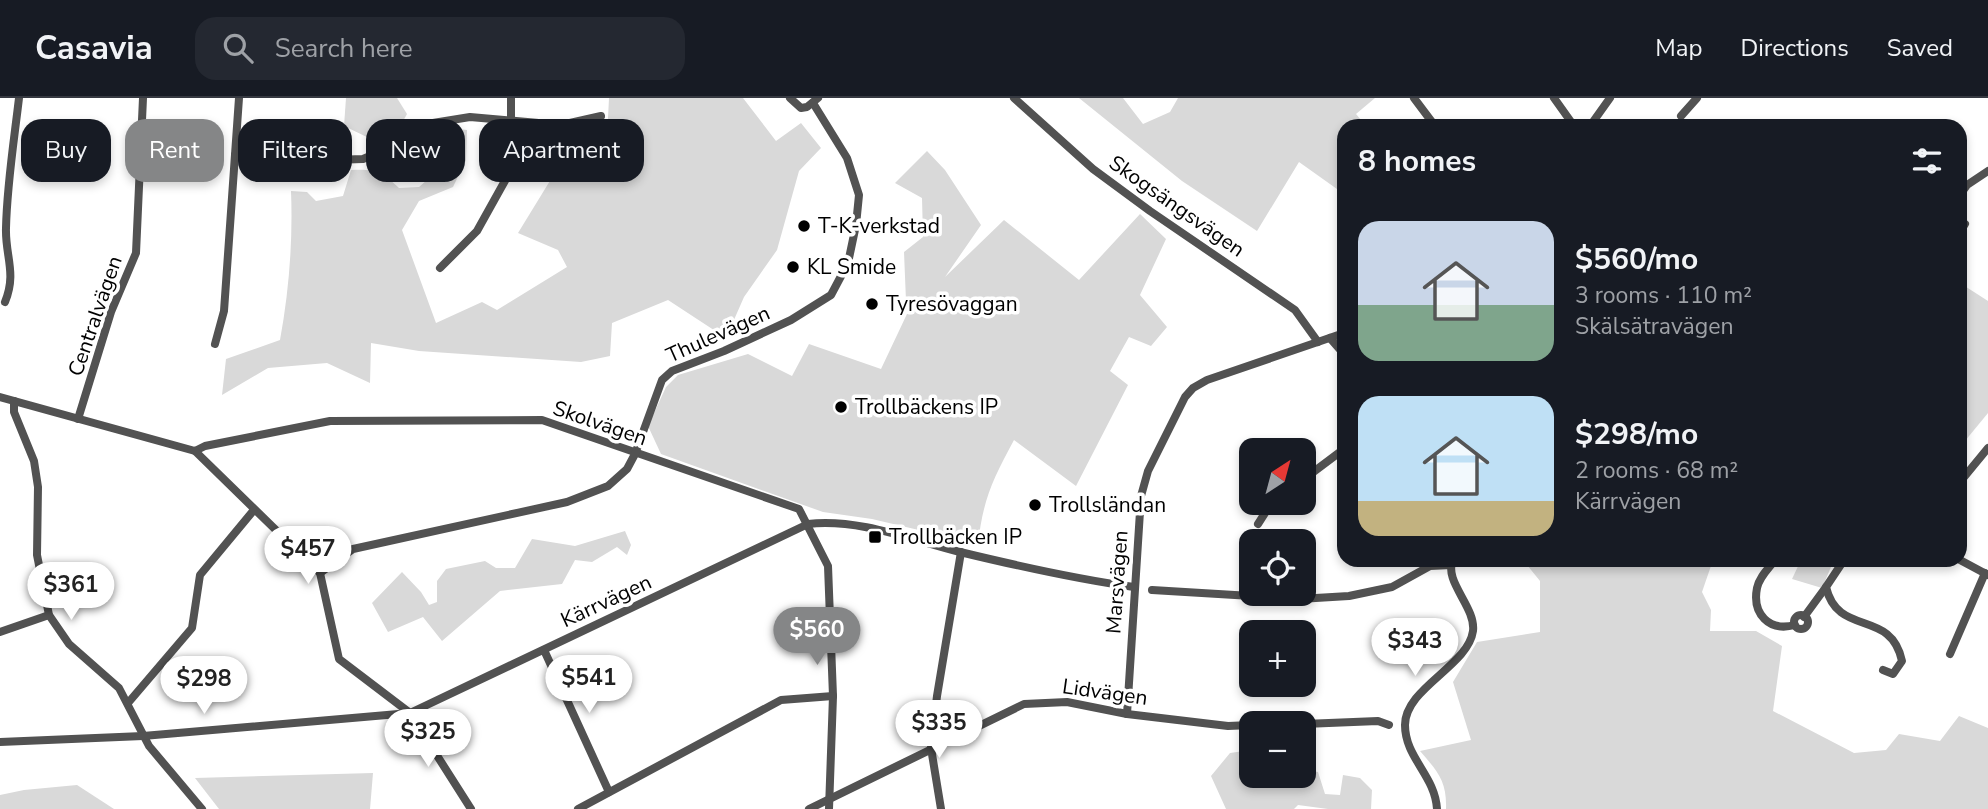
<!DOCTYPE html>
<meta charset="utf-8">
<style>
body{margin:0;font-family:"Nunito Sans",sans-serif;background:#242831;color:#f1f3f6;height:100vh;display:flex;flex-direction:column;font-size:26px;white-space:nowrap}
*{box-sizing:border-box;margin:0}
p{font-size:23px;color:#9ea1a6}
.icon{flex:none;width:38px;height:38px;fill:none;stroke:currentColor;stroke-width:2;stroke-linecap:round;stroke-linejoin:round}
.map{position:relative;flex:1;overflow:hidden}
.sheet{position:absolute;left:1337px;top:21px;width:630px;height:448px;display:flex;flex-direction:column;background:#171b24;border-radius:21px;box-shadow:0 4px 10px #0003}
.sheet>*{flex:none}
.banner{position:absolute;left:21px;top:21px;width:665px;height:63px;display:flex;gap:14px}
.needle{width:46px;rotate:36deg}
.fabs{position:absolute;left:1239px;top:340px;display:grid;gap:14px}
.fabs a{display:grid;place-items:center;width:77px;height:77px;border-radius:14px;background:#171b24;box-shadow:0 4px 10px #0003;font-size:35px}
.price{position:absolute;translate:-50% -60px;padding:0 16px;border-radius:24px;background:#fff;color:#222;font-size:23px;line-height:46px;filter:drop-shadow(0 2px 4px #0008)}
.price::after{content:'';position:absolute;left:50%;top:42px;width:21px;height:16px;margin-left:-10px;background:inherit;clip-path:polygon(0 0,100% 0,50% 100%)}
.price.on{background:#858687;color:#fff}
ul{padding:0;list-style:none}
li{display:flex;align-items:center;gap:21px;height:175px;padding:0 21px}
li span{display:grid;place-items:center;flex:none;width:196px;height:140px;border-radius:21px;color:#555}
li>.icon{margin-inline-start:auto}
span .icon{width:84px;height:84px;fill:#fffc;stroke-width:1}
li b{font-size:30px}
h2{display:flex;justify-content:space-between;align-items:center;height:84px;padding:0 21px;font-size:30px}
.chip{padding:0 24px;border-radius:21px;background:#171b24;box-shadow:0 4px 10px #0003;font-size:24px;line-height:63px}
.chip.on{background:#858687;color:#fff}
header{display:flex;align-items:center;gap:42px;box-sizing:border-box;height:98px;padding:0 35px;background:#171b24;border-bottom:2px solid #363941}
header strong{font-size:33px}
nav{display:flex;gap:38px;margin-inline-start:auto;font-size:24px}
.search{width:490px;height:63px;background:#242831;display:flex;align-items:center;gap:18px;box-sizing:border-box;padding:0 24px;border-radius:21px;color:#9ea1a6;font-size:26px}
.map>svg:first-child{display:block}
.green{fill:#d9d9d9}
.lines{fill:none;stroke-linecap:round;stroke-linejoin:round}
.minor{stroke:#525252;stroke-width:8}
.poi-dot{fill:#000;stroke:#fff;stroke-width:2.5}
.labels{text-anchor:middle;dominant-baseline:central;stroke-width:7;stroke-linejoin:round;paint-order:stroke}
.street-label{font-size:21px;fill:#000;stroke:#fff}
.poi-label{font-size:21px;fill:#000;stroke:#fff;text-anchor:start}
</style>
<header>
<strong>Casavia</strong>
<div class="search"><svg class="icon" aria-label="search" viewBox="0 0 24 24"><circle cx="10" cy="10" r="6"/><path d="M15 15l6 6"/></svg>Search here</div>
<nav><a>Map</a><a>Directions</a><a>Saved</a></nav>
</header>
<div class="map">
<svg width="1988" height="711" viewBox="0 0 1988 711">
<rect width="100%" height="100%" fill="#fff"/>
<g class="green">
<path d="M346,0H397L407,16L398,32L371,41L344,28Z"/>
<path d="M609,0H743L776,43L801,25L821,50L799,73L777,152L744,199L726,240L668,202L612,225L610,258L581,264L419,253L371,245L370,285L327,265L268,270L222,297L226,261L280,242C289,193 293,143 291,93L307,94L316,103L343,98L351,72C376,71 381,73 399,90L419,89L449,63L451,30L467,32L466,62L453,89L419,103L402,132L436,225L482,204L497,212L567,169L558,152L518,135L556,73L606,60Z"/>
<path d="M1079,0H1123L1143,26L1170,14L1178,0H1375L1356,16L1366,28H1344V96L1299,64L1257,133L1182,83Z"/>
<path d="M927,53L945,72L981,127L945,179L1004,122L1079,182L1140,116L1166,141L1140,197L1167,229L1151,248L1129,239L1110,273L1128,287L1076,388L1014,342C993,381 983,401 978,446L872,421L823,414L661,356L648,328L666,289L678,277L748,256L792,278L809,246L881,271L915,199L906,203L904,154L923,139L922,100L895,85Z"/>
<path d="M1960,185L1988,203V315L1960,349Z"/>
<path d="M625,433L631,447L627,457L617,449L592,464L575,462L562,486L500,493L442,543L423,519L388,534L372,505L402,474L421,494L429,507L437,504V483L446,471L485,463L496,470H515L532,441L575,448Z"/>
<path d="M1523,462H1713L1702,494L1711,512L1710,533H1756L1782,548L1773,613L1854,655L1886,652L1899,636L1940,643L1959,618L1988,630V711H1446C1447,683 1438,674 1420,653L1471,642L1453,584L1477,544L1540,534V483Z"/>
<path d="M1801,462H1834L1822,490L1792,481Z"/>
<path d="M1251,652V677H1304V671L1318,674L1325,696L1340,697L1343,677L1360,680L1372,692L1371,711H1328L1298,707L1294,711H1226L1211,678L1230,655Z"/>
<path d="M373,675L370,711H219L195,680Z"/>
<path d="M77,687L114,711H0V697L24,692Z"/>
</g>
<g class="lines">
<g class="minor">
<path d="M790,0L801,10L807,9L818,0"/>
<path d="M1014,0L1093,71L1150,113L1295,212L1318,244"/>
<path d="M1414,0L1435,28"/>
<path d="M1554,0L1574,28"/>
<path d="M1681,18L1697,0"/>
<path d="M1590,28L1610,0"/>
<path d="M235,57L302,63L363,61L396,47L421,30L433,25L470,19L561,27L601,18"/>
<path d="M1960,97L1967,87L1988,73"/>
<path d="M1960,134L1965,126"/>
<path d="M440,170L477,133L511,72V0"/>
<path d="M5,204C17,175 5,158 6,130C7,86 14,43 19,0"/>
<path d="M1330,240L1344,256"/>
<path d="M215,246L224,213L239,0"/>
<path d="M0,299L195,353L205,348L330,323L542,322L799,411L828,468L833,598L829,711"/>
<path d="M14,303V314L34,363L38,389L37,457L49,517L69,546L119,590L149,648L202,711"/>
<path d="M78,321L111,214L136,155L143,0"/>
<path d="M195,353L320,475L339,561L410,615L471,711"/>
<path d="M1304,381L1344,351"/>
<path d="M1960,384L1988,350"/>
<path d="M1258,426L1272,404"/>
<path d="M1775,462C1769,470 1759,479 1757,490C1752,516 1769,534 1795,527"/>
<path d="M1844,462L1826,489C1838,540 1891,510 1902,563L1893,576L1883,572"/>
<path d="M1960,462L1988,477"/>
<path d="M320,475L353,451L567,404L608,388L627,371L635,356L662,282L672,273L724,253L791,222L831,197L848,165L856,127L859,97L847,60L813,5"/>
<path d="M1152,492L1299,501L1349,498L1392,489L1430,468L1451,467"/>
<circle cx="1801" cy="524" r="7"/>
<path d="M1804,519L1826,489"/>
<path d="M0,534L49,517"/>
<path d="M544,552L609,694"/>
<path d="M1950,556L1985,475"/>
<path d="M128,605L192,530L200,477L253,413"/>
<path d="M1127,616L1141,398L1148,373L1185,299L1193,290L1207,282L1344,235"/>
<path d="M1304,626L1378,623L1389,627"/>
<path d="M0,644L143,638L410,615L808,426C858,420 912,442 960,454C1018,468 1075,481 1134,489"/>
<path d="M578,711L781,602L833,598"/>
<path d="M809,711L1024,606L1067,604L1127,616L1228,628L1251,627"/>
<path d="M941,711L931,650L937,598L961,454"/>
<path d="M1437,711C1435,677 1405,660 1405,627C1405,590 1468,568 1473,533C1476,509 1443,483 1453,462"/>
</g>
</g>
<g class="poi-dot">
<circle cx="804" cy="128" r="7"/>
<circle cx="793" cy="169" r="7"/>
<circle cx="872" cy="206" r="7"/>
<circle cx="841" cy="309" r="7"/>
<circle cx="1035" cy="407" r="7"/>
<rect x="868" y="432" width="14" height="14" rx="3.5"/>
</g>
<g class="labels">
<g class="street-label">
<text transform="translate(1177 108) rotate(35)">Skogsängsvägen</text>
<text transform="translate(95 218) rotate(-71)">Centralvägen</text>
<text transform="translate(718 236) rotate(-24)">Thulevägen</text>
<text transform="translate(600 325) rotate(19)">Skolvägen</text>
<text transform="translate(1117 484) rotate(-86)">Marsvägen</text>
<text transform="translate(606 503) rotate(-25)">Kärrvägen</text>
<text transform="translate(1105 594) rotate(8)">Lidvägen</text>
</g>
<g class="poi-label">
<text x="818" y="128">T-K-verkstad</text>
<text x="807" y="169">KL Smide</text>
<text x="886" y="206">Tyresövaggan</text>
<text x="855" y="309">Trollbäckens IP</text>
<text x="1049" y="407">Trollsländan</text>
<text x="889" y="439">Trollbäcken IP</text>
</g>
</g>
</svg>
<div class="fabs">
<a><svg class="needle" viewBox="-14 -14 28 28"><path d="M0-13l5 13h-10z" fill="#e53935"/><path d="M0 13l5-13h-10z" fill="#9ea1a6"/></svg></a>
<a><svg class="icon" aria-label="locate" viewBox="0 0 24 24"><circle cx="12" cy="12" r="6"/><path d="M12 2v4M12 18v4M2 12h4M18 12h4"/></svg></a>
<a>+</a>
<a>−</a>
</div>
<b class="price" style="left:308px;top:488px">$457</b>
<b class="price" style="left:71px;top:524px">$361</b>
<b class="price on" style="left:817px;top:569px">$560</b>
<b class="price" style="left:1415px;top:580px">$343</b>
<b class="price" style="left:589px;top:617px">$541</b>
<b class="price" style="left:204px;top:618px">$298</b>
<b class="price" style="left:939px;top:662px">$335</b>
<b class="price" style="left:428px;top:671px">$325</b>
<div class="banner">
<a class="chip">Buy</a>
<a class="chip on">Rent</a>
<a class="chip">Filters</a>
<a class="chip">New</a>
<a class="chip">Apartment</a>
</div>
<section class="sheet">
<h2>8 homes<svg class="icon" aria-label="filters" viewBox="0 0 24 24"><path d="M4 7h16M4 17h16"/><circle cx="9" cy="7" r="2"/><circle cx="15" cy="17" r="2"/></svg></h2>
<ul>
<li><span style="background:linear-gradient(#c9d6e8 60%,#7fa58c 0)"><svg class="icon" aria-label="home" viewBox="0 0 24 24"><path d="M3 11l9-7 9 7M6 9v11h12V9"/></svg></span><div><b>$560/mo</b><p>3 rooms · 110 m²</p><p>Skälsätravägen</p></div></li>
<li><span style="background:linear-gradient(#bfe0f5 75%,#c2b280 0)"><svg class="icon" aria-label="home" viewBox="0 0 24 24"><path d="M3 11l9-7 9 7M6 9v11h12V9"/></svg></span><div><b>$298/mo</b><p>2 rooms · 68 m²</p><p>Kärrvägen</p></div></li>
</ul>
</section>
</div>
